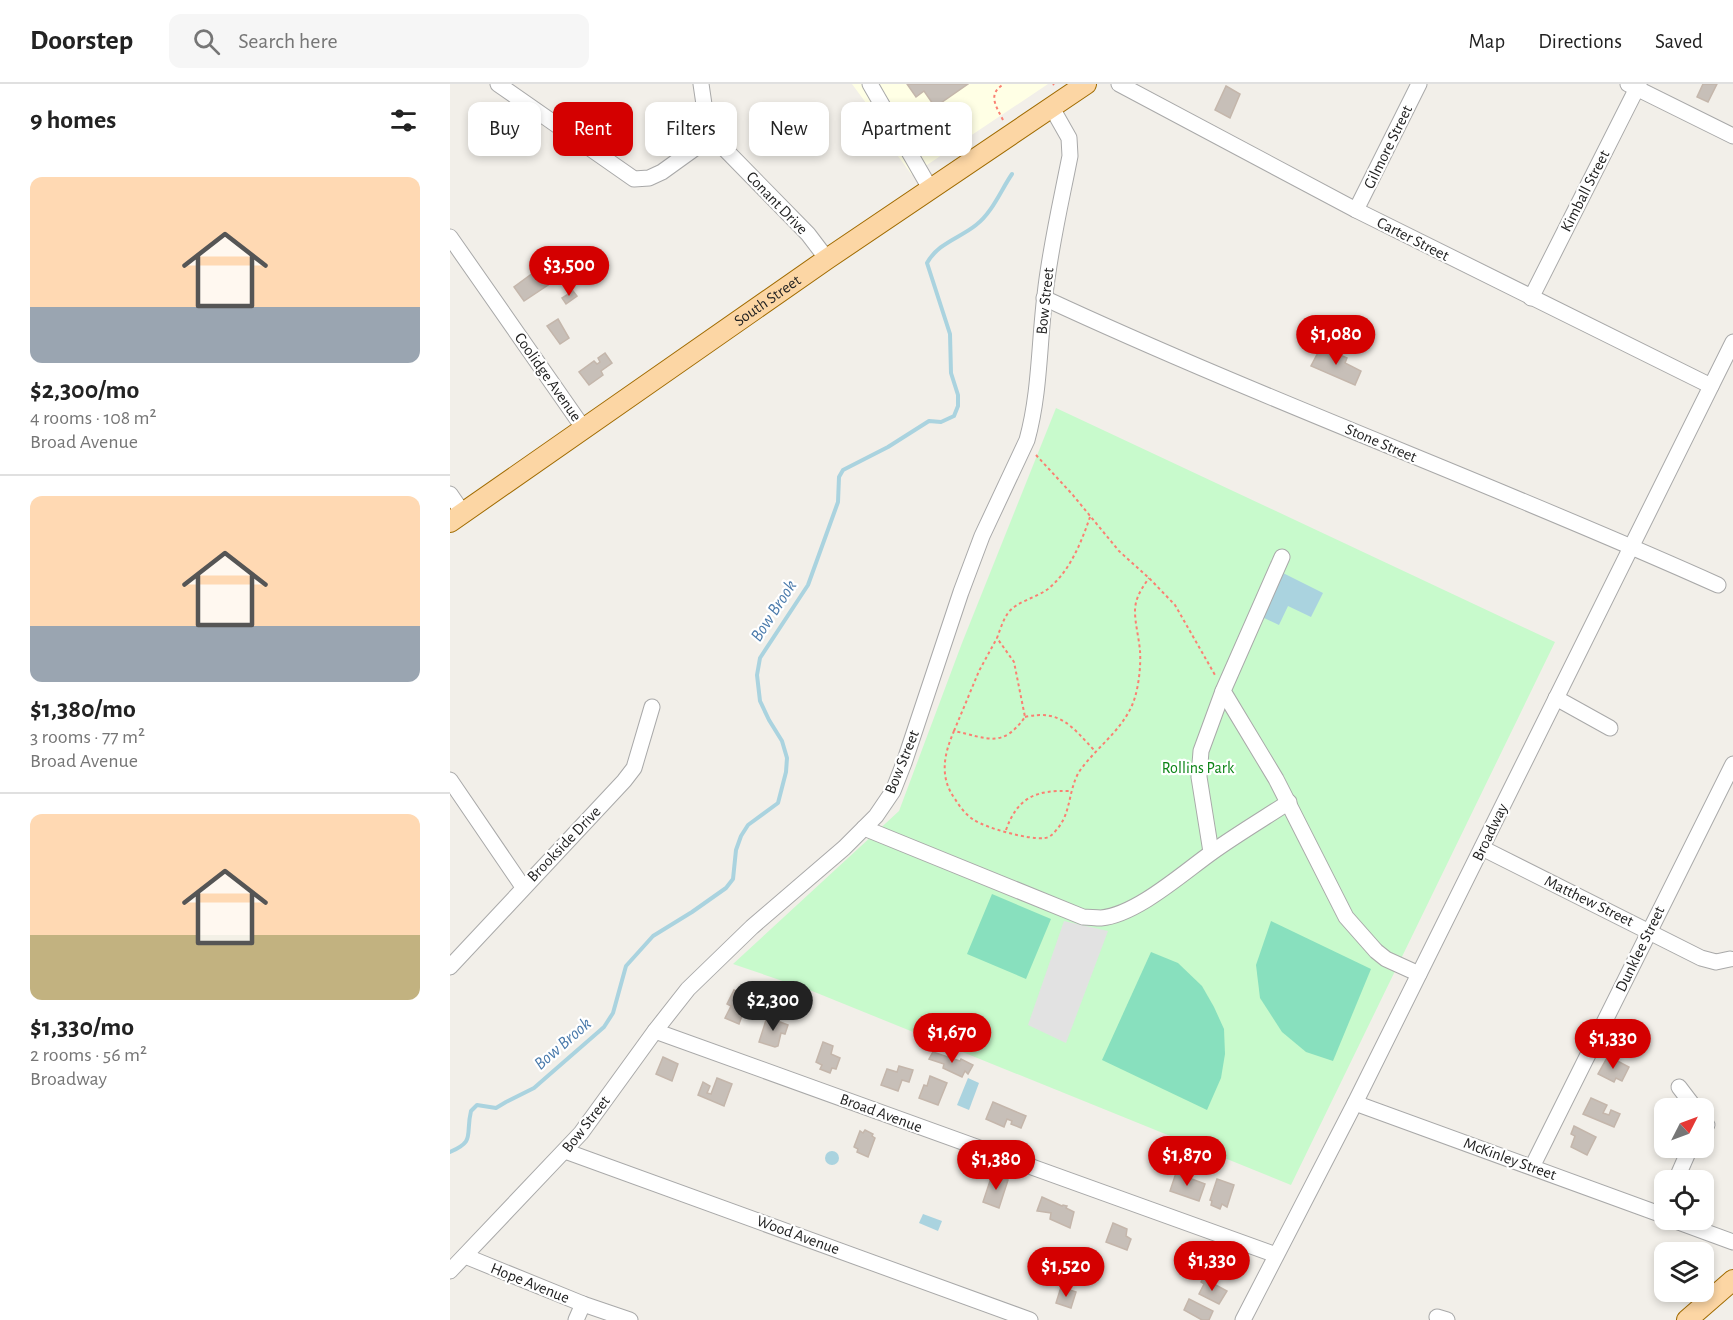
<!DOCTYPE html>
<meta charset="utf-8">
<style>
body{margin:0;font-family:"Alegreya Sans",sans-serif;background:#f6f6f6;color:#222;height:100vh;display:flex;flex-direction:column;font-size:22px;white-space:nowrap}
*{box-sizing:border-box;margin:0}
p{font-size:20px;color:#767676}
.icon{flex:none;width:33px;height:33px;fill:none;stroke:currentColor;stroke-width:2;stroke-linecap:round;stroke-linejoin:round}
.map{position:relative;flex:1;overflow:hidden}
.panel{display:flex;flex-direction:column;background:#fff;width:450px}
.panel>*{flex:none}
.hud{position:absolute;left:18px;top:18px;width:570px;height:54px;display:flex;gap:12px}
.needle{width:39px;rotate:48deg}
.fabs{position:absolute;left:1204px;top:1014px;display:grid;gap:12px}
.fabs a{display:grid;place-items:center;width:60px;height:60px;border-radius:12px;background:#fff;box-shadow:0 3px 9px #0003;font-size:30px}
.price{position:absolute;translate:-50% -51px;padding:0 14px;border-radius:21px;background:#d40000;color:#fff;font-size:20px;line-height:39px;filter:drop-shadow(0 2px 3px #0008)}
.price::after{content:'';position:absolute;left:50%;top:36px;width:18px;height:14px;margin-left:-9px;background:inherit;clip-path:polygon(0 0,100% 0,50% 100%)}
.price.active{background:#222;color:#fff}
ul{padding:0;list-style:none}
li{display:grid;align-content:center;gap:12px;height:318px;padding:0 30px}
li+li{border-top:2px solid #e0e0e0}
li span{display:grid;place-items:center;height:186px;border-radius:12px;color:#555}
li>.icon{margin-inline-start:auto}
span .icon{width:108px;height:108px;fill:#fffc;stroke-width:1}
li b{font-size:26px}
h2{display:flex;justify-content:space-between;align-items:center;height:72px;padding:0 30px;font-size:26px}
.chip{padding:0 21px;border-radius:12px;background:#fff;box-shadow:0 3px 9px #0003;font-size:21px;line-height:54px}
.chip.active{background:#d40000;color:#fff}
header{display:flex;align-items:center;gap:36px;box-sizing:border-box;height:84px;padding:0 30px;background:#fff;border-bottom:2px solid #e0e0e0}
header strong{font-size:28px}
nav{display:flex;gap:33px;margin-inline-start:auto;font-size:21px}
.search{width:420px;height:54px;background:#f6f6f6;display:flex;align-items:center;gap:15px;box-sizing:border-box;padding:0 21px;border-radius:12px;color:#767676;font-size:22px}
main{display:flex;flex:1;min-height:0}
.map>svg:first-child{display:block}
.education{fill:#ffffe5}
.park{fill:#c8facc}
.pitch{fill:#88e0be}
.parking{fill:#e2e2e2}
.water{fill:#aad3df}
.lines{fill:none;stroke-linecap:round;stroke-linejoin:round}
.stream{stroke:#aad3df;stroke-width:4}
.building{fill:#c7bfb8;stroke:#c4b6ab;stroke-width:1.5}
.minor-casing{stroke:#a9a9a9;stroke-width:17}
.major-casing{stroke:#a06b00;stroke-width:22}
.path{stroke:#fa8072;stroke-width:2;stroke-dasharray:3 3;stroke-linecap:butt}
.minor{stroke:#fff;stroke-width:15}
.major{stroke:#fcd6a4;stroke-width:20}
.labels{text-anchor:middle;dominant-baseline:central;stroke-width:4.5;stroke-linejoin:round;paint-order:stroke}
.street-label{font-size:16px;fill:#222;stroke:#fff}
.park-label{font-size:16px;fill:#0c8416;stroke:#fff}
.water-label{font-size:18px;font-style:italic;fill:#4a7aab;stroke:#fff}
</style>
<header>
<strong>Doorstep</strong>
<div class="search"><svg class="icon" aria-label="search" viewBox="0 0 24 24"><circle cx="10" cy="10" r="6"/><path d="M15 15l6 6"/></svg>Search here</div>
<nav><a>Map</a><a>Directions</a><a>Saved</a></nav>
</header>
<main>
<section class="panel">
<h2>9 homes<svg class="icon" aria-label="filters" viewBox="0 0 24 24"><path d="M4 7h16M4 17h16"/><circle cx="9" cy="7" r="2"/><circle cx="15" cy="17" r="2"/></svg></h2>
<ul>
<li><span style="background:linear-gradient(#ffd9b3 70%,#9aa5b1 0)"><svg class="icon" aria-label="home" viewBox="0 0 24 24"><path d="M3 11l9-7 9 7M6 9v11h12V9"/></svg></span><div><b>$2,300/mo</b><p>4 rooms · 108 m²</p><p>Broad Avenue</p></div></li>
<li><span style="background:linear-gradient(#ffd9b3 70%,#9aa5b1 0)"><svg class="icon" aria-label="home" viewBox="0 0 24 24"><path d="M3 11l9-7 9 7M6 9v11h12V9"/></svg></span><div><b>$1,380/mo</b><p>3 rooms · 77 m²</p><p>Broad Avenue</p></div></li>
<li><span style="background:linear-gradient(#ffd9b3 65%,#c2b280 0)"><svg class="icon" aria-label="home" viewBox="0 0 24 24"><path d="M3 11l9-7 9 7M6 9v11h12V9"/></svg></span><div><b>$1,330/mo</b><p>2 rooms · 56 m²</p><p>Broadway</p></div></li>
</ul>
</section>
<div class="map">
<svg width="1283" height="1236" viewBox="0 0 1283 1236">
<rect width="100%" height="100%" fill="#f2efe9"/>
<path class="education" d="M402,0H598L462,91L436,56L419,23Z"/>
<path class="park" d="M606,324L1105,558L841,1101L362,907L283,880L449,727L512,559Z"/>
<g class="pitch">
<path d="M542,810L601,835L576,895L517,870Z"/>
<path d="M821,837L921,885L883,977L856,968L832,948L810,914L806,881Z"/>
<path d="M701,868L728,879L752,902L764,923L774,945L775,970L771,994L757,1026L652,976Z"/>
</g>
<path class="parking" d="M614,837L658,847L616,959L578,941Z"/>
<g class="water">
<path d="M833,489L873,509L861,533L838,522L829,541L812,533Z"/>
<path d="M518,994L529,999L519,1026L507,1021Z"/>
<circle cx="382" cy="1074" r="7"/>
<path d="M473,1130L492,1137L488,1147L469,1139Z"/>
</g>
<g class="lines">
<path class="stream" d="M0,1068C26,1057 15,1051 21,1027L27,1021L46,1024L56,1018L84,1004L154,943L163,929L176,882L203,852L242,828L276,804L283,795L286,766L291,752L298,741L328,719L336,688L337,674L332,657L319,636L310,617L307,591L310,574L358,501L388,418L389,393L393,386L438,363L479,337L491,338L504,332L508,322V311L501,289L500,250L477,179C488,159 510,154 526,141C542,129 551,106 562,90"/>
</g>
<g class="building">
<path d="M457,0H518L485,23L474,7L466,13Z"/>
<path d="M1253,0H1267L1258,18L1247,13Z"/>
<path d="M776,2L790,10L780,34L765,26Z"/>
<path d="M87,186L98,201L74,217L64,203Z"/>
<path d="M123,207L127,212L116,220L112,214Z"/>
<path d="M108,235L119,254L110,260L97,242Z"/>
<path d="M871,263L897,274L895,279L911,287L905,301L861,282Z"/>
<path d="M155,269L162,279L151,287L153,291L139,301L129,288L144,277L147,280L150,278L148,274Z"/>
<path d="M284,906L311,918L304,934L293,929L289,940L275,934L281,922L277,920Z"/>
<path d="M317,933L338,941L335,950L331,949L328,962L325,963L309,958Z"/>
<path d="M373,958L383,962L381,970L390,974L386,985L382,984L380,989L370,985L372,981L366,978Z"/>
<path d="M483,968L510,977L511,975L523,981L518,990L515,987L512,993L493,984L494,980L479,975Z"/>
<path d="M1158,972L1179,983L1172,997L1166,994L1164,998L1148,990Z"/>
<path d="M213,973L228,980L222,997L206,990Z"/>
<path d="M449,982L463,986L459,998L452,996L448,1007L431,1001L437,985L447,988Z"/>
<path d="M480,992L497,999L488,1021L469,1014L474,1001L477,1002Z"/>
<path d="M267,994L282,1000L274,1022L248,1011L253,998L260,1002L257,1009L261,1010Z"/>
<path d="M1141,1014L1157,1021L1153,1029L1159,1031L1161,1026L1170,1030L1164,1043L1133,1030Z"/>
<path d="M543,1018L576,1032L571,1044L561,1040L562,1037L557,1035L554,1043L536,1035Z"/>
<path d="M1124,1042L1146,1053L1137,1071L1121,1063L1125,1052L1121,1050Z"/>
<path d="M415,1046L423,1050L422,1052L425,1054L418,1073L407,1068L408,1065L404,1063L410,1047L413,1049Z"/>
<path d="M726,1089L755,1100L749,1117L720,1107Z"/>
<path d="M542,1091L558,1096L549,1124L533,1118Z"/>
<path d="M767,1095L784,1101L777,1123L772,1120L770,1125L761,1121L762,1117L760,1116Z"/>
<path d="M592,1113L612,1122L613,1121L617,1122L616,1124L624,1128L620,1144L600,1135L601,1129L587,1127Z"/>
<path d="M663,1139L677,1145L676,1152L681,1155L677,1166L656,1158Z"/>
<path d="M732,1162L745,1167L746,1165L756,1169L757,1166L762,1168V1171L769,1174L764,1188L742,1180L741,1183L725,1179Z"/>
<path d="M753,1194L777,1207L769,1220L749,1210L754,1200L751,1198Z"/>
<path d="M611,1203L626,1208L621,1224L606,1219Z"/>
<path d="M739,1215L763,1227L759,1236H752L734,1226Z"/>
</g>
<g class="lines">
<g class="minor-casing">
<g id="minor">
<path d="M48,0L184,95L199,94L212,88L262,52"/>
<path d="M251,0L256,34L262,52L358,150L377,175"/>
<path d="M420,0L481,106"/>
<path d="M669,0L906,126L1261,302"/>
<path d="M1178,0L1283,52"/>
<path d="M906,126L969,0"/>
<path d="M0,153L134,345"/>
<path d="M594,214C816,317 1046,401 1268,501"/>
<path d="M1081,214L1189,0"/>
<path d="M0,410L13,429"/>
<path d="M832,473L773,607L826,695L896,833L926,867L936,875L969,890"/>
<path d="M1106,614L1160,644"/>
<path d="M0,696L73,803"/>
<path d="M414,744L633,833C639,833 645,834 651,834C686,831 733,789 761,769C786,751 813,735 839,718"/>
<path d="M1032,764L1251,874L1266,878L1280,875"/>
<path d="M761,768L749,693L751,667L773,607"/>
<path d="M0,883L174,697L184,684L202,623"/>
<path d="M205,947L826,1171"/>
<path d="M1229,1003L1245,1024"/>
<path d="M905,1019L1215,1132"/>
<path d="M1254,1037L1257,1041L1254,1044"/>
<path d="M115,1067L580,1236"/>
<path d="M1082,1083L1283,680"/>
<path d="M1226,1096L1240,1064"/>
<path d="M1223,1136L1283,1158"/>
<path d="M15,1172L133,1220L180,1236"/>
<path d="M0,1187L131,1049L205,947L238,905L302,843L394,764L426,732L443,707L454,679L511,508L532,452L577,356C590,309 589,259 595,211C600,164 611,118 620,72L619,54L602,24"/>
<path d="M987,1233L997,1236"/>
<path d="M126,1236L133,1220"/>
<path d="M793,1236L905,1019L1283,258"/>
</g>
</g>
<g class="major-casing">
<g id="major">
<path id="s1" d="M0,438L377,175L636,0"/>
<path d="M1237,1236L1283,1196"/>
</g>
</g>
<g class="path">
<path d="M603,0L604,1"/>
<path d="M553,36C546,22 537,10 554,0"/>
<path d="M586,371L622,410L669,467L699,494L725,521L765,591"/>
<path d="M640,433C631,459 620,487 598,505C586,514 567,517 558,529C553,536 550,546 547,554L564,578L575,633C552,665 538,654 504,647C494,670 489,693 505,715C510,723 516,731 524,736C536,744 579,756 594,754C600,754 604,749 608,744C622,727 618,703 631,685C648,662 677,642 685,613C689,600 691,580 690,567C689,554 685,540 685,527C685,514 692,504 699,494"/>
<path d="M575,633C611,625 622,643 645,667"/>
<path d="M504,647L529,587L547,554"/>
<path d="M556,746C568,712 587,706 621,707"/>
</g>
<use href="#minor" class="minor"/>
<use href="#major" class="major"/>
</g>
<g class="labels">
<g class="street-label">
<text transform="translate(938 63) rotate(-64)">Gilmore Street</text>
<text transform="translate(1135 107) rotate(-63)">Kimball Street</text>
<text transform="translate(327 119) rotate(46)">Conant Drive</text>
<text transform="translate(963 155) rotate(27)">Carter Street</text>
<text stroke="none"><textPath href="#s1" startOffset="387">South Street</textPath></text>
<text transform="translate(595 217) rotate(-84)">Bow Street</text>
<text transform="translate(98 293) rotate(55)">Coolidge Avenue</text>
<text transform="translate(931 359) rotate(23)">Stone Street</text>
<text transform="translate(452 678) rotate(-68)">Bow Street</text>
<text transform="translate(1040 748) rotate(-64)">Broadway</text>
<text transform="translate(114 760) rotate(-46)">Brookside Drive</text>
<text transform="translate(1139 817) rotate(26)">Matthew Street</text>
<text transform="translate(1190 865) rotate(-64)">Dunklee Street</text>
<text transform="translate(431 1029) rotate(20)">Broad Avenue</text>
<text transform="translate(136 1040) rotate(-52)">Bow Street</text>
<text transform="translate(1060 1075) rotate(20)">McKinley Street</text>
<text transform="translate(348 1151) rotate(20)">Wood Avenue</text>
<text transform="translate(80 1199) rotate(22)">Hope Avenue</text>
</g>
<g class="park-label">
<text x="748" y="684">Rollins Park</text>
</g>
<g class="water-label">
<text transform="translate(324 527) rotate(-57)">Bow Brook</text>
<text transform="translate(113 960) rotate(-41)">Bow Brook</text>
</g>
</g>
</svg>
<div class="fabs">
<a><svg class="needle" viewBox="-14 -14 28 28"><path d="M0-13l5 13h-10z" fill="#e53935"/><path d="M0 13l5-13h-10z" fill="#767676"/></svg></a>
<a><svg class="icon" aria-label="locate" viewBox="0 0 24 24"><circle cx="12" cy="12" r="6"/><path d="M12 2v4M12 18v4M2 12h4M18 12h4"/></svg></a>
<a><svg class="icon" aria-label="layers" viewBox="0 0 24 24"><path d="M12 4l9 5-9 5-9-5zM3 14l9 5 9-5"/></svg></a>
</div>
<b class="price" style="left:119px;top:213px">$3,500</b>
<b class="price" style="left:886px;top:282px">$1,080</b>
<b class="price active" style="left:323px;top:948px">$2,300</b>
<b class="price" style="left:502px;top:980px">$1,670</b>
<b class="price" style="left:1163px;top:986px">$1,330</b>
<b class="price" style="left:737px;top:1103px">$1,870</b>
<b class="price" style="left:546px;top:1107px">$1,380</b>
<b class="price" style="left:762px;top:1208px">$1,330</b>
<b class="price" style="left:616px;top:1214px">$1,520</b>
<div class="hud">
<a class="chip">Buy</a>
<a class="chip active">Rent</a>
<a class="chip">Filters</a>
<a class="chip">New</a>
<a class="chip">Apartment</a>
</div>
</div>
</main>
